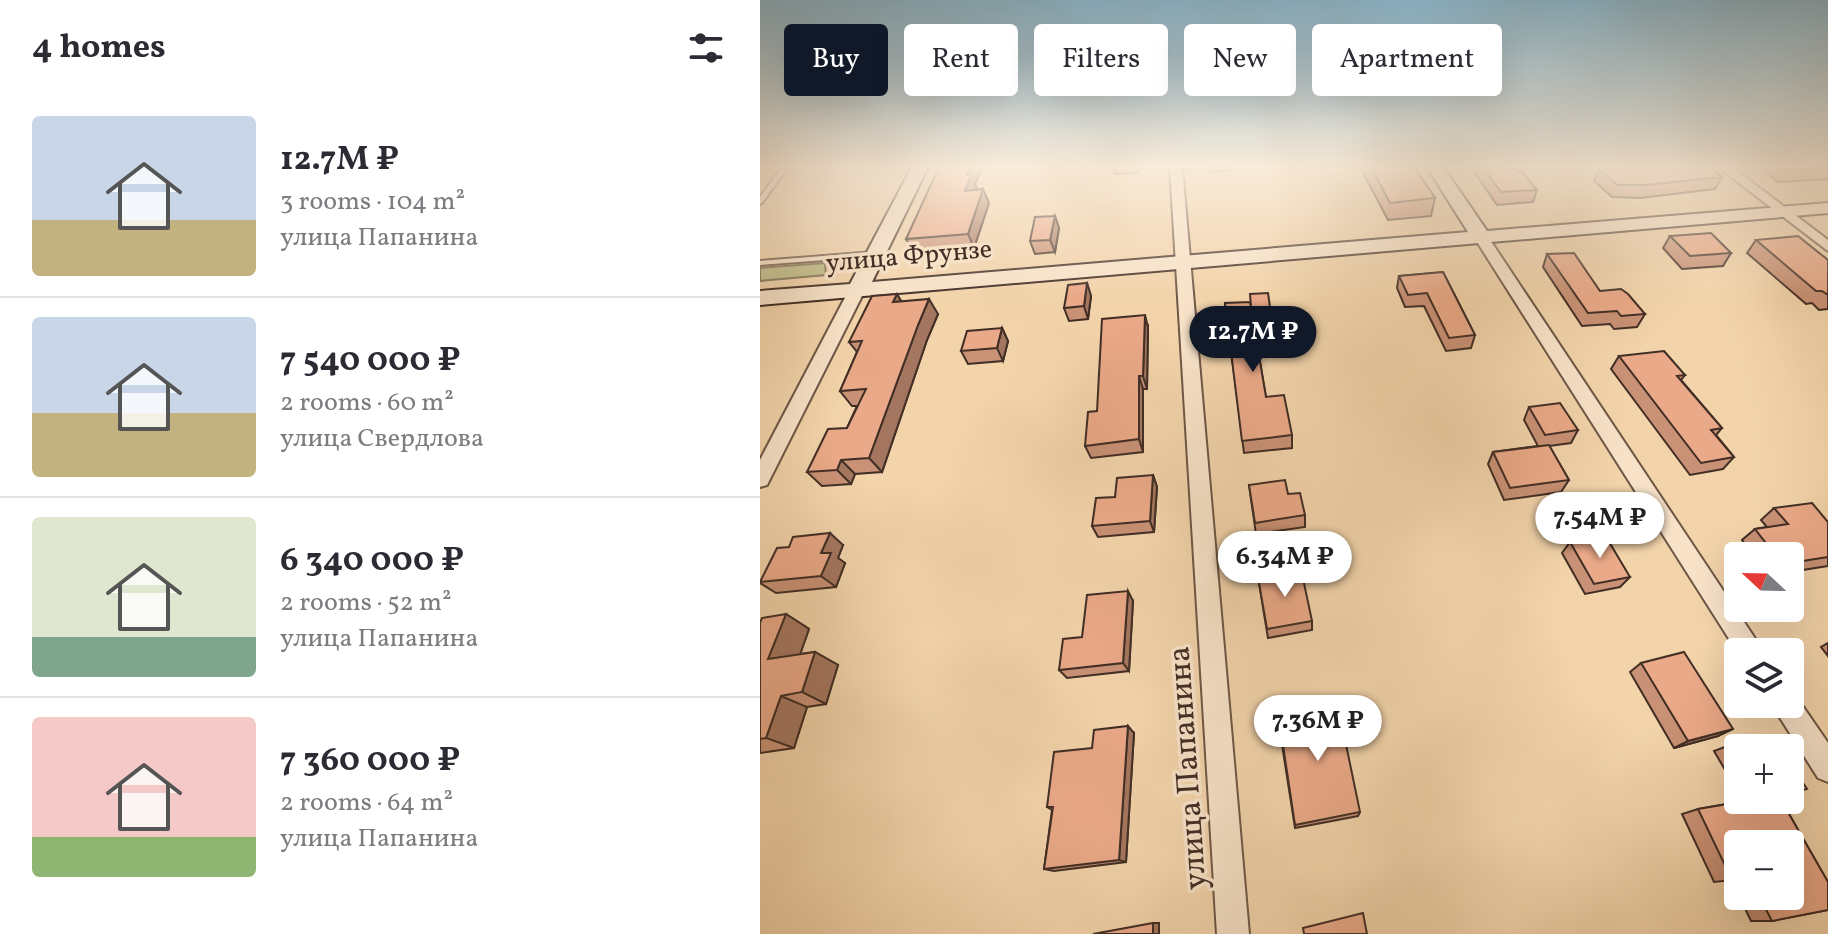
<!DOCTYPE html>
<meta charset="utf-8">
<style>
body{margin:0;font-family:Vollkorn,serif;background:#f7f7f7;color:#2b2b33;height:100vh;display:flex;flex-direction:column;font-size:30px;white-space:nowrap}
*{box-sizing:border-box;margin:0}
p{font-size:26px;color:#7c7c81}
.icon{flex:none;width:44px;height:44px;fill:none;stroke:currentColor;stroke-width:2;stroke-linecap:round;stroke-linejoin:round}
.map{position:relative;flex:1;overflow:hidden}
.side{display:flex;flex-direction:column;background:#fff;width:760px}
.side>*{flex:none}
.banner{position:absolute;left:24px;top:24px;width:760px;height:72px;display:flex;gap:16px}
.needle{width:52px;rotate:292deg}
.controls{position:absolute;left:964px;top:542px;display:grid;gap:16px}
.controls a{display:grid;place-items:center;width:80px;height:80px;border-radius:8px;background:#fff;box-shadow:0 8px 32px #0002;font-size:40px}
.price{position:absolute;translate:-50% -68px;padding:0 18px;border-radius:28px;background:#fff;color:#222;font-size:26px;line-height:52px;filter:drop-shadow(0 2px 4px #0008)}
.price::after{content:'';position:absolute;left:50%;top:48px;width:24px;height:18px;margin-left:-12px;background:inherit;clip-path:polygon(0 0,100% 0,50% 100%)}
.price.active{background:#111827;color:#fff}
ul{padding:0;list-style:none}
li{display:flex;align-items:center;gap:24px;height:200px;padding:0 32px}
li+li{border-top:2px solid #e1e1e2}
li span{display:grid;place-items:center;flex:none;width:224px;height:160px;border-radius:8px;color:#555}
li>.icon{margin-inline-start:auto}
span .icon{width:96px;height:96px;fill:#fffc;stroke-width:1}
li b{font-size:34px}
h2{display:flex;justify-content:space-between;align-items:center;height:96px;padding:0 32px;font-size:34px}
.chip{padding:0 28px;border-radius:8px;background:#fff;box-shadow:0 8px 32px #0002;font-size:28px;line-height:72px}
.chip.active{background:#111827;color:#fff}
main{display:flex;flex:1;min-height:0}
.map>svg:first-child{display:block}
.green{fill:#bebb86;stroke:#807456;stroke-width:2}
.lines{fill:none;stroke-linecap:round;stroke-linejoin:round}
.lane-casing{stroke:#6d5746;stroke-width:4}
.street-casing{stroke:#6d5746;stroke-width:4}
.secondary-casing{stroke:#412e25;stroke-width:4}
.lane{fill:#f7e2c8;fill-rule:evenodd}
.street{fill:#f7e2c8;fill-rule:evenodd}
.secondary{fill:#f7e2c8;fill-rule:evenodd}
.wall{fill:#c99175;stroke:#412e25;stroke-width:2}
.shaded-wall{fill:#a4765f;stroke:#412e25;stroke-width:2}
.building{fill:#eaa988;stroke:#412e25;stroke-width:2}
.labels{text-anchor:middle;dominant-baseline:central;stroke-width:7;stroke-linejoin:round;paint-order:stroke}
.far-street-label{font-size:26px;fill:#412e25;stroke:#f7e2c8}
.street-label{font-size:32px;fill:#412e25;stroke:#f7e2c8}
</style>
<main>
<section class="side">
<h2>4 homes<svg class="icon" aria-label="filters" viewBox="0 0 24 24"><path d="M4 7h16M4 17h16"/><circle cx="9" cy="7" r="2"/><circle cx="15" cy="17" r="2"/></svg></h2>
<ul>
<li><span style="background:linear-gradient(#c9d6e8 65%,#c2b280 0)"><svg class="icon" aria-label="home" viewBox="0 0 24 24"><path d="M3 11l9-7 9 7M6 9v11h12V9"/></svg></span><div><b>12.7M ₽</b><p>3 rooms · 104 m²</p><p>улица Папанина</p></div></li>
<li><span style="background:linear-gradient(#c9d6e8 60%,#c2b280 0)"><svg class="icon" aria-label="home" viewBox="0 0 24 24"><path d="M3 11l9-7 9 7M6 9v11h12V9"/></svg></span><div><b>7 540 000 ₽</b><p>2 rooms · 60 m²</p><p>улица Свердлова</p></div></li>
<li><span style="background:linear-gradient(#dfe7d0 75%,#7fa58c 0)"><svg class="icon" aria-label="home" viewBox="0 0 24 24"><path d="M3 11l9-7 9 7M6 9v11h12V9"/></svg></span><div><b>6 340 000 ₽</b><p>2 rooms · 52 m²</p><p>улица Папанина</p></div></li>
<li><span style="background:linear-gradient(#f6c9c9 75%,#8fb573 0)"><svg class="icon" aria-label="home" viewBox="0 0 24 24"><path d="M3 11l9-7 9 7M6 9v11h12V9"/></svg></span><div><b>7 360 000 ₽</b><p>2 rooms · 64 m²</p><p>улица Папанина</p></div></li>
</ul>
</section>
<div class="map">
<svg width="1068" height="934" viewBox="0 0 1068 934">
<rect width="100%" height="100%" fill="#f2d3aa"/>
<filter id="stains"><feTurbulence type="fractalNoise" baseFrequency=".0025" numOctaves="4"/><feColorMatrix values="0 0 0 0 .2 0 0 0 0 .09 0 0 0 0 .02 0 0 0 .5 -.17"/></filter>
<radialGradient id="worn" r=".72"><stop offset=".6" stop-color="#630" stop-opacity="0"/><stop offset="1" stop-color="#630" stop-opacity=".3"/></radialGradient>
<path class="green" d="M65,263L66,275L0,281V268Z"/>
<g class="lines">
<g class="lane-casing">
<g id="lane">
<path d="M22,167H28L2,203L0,204V197Z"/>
<path d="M115,252L119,254L118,256L0,265V261Z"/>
</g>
</g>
<g class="street-casing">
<g id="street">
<path d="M410,167H422L489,934H457Z"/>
<path d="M958,167H972L1068,240V251Z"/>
<path d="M721,233L728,237L1004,652L978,653L714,237Z"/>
<path d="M97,285L105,290L7,485L0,487V460L89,290Z"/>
<path d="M1030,692L1035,695L1068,743V782L1058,778L1017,713L1013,704H1030Z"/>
</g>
</g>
<g class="secondary-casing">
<path id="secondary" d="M152,167H168L112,282L708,232L667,167H683L727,231L1068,203V213L0,305V291L90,284Z"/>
</g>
<use href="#lane" class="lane"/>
<use href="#street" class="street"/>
<use href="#secondary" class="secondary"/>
</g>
<g class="wall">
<path d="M222,167L215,184L217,190L223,189L229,203L214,248L154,253L146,239Z"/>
<path d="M353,167H378V173L355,174Z"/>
<path d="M449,167H471V170L449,172Z"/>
<path d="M600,167H654L675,198L671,216L628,220Z"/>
<path d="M711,167H754L777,190L773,202L737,205Z"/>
<path d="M999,167H1068V179L1018,182Z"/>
<path d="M839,169L962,177L955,189L880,198L852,197L834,181Z"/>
<path d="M295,216L299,228L295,252L275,254L270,241Z"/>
<path d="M910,236L971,253L963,266L922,269L903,248Z"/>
<path d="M996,240L1068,260V309L1059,310L1052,303L1046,304L987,253Z"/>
<path d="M787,254L840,291L885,314L877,327L854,329L850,324L822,326L783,267Z"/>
<path d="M683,272L715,335L711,348L686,351L664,306L645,307L637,288L639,276Z"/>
<path d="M327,283L331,296L328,319L309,321L304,308Z"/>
<path d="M141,301L178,314L167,340L122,472L95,474L91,484L62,486L47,472L87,428L97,406H92L80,391L97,352L89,342Z"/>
<path d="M465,303L511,314V326L494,328L506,397L532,435V448L484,453Z"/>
<path d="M388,327L387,389H383V452L331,458L325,446L337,411Z"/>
<path d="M242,328L248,341L243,361L208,364L201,351Z"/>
<path d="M859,356L925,375L921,380L962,428L956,435L974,457L963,469L930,475L851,369Z"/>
<path d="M769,407L818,430L811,443L789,446L809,480L801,492L744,500L728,464L733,452L778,446L764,420Z"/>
<path d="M393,475L397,487L394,532L338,537L332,526L355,497Z"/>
<path d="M489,485L528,494L545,515V527L496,534Z"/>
<path d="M1014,508L1068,522V566L1030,572V556H993L982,540L995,529L1007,527L1001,520Z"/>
<path d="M810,542L870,577L860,587L825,594L802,553Z"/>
<path d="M83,545L78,558L85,563L76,587L16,593L0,583L29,547Z"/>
<path d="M498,577L552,621V630L508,638Z"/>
<path d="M373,601L369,671L307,678L299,670L322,637Z"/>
<path d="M26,614L49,629L40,654L55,652L78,665L66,704L47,707L34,748L0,753V623Z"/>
<path d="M1068,643V656L1061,647Z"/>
<path d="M881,663L958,736L914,748L870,672Z"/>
<path d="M518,719L600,812L598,816L535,828Z"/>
<path d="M374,733L366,862L294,871L284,869L292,810L287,807L332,748Z"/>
<path d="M970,745L978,748V792L954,751Z"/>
<path d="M983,800H1021L1068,882V910L1012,921H991L979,896H1030V844H978V893L972,880L954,882L922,814L938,809L984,801Z"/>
</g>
<g class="shaded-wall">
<path d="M211,167H222L215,184L217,189L211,204L205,191L207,175Z"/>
<path d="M223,189L229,203L214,248L208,234Z"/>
<path d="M295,216L299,228L295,252L290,240Z"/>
<path d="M327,283L331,296L328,319L324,306Z"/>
<path d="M137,294L146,309L133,302Z"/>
<path d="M169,299L178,314L167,340L122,472L109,458L158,325Z"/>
<path d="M385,315L388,327L387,389L383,376Z"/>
<path d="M242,328L248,341L243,361L237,348Z"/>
<path d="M379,376L383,389V452L379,439Z"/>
<path d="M81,460L95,474L91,484L77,470Z"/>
<path d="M393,475L397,487L394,532L390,521Z"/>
<path d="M70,533L83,545L78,558L85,563L76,587L61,576V553Z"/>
<path d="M368,591L373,601L369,671L363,663Z"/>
<path d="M26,614L49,629L34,672L8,659Z"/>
<path d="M55,652L78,665L66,704L42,692Z"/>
<path d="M21,696L47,707L34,748L6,738Z"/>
<path d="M368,726L374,733L366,862L359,860Z"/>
<path d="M973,729L958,736L914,748L928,741Z"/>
<rect x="393" y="923" width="6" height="11"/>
</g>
<g class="building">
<path d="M179,167H211L207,175H211L205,191L223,189L208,234L146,239Z"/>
<path d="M611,167H654L675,198L630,203Z"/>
<path d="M722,167H754L759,173H763L777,190L741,192Z"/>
<path d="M858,167H949L962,177L886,185H857L839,169Z"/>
<path d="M1021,167H1068V168L1026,171Z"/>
<path d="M295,216L290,240L270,241L275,217Z"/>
<path d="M951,233L971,253L930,256L910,236Z"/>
<path d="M1038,236L1068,260V295L1062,291H1056L996,240Z"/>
<path d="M814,253L840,291L861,289L868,294L885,314L861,316L857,311L828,313L787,254Z"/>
<path d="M683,272L715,335L689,338L667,293L648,295L639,276Z"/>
<path d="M327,283L324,306L304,308L308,285Z"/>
<path d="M508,293L511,314L492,315L506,397L524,395L532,435L482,441L465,303L490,302L491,307L490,294Z"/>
<path d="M137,294L133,302L169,299L158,325L109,458L81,460L77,470L47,472L68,429L87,428L106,389L80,391L102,341L89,342L112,296Z"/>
<path d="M385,315L383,376H379V439L325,446L328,412L337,411L342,319Z"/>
<path d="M242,328L237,348L201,351L207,331Z"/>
<path d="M904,351L925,375L917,376L962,428L951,430L974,457L941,463L859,356Z"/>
<path d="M800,403L818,430L785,435L769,407Z"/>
<path d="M789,445L809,480L750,488L733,452Z"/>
<path d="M393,475L390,521L332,526L336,498L355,497L357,478Z"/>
<path d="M525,480L528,494L540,493L545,515L495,523L489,485Z"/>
<path d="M1052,503L1068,522V557L1030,563V556H1016L995,529L1028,524L1014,508Z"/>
<path d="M70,533L61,553H71L61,576L0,582L17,548L29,547L33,537Z"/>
<path d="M845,535L870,577L834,584L810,542Z"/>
<path d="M541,569L552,621L507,629L498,577Z"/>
<path d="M368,591L363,663L299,670L303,639L322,637L327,595Z"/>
<path d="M26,614L8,659L55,652L42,692L21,696L6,738L0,739V623L2,618Z"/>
<path d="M924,652L973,729L928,741L881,663Z"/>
<path d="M577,701L600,812L535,825L518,712Z"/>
<path d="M368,726L359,860L284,869L293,807H287L294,752L332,748L334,730Z"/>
<path d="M1012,735L1020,748H978V758L970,745Z"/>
<path d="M1030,763L1047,789L1030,794Z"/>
<path d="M991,800H1021L1068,882V910L1012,921L999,896H1030V844H978V879L972,880L938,809Z"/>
<path d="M603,913L607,934H544L543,928Z"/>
<path d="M393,923V934H333Z"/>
</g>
<linearGradient id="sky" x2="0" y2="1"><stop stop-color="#89b6ce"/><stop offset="0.56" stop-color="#f9ebd9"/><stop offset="1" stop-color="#f9ebd9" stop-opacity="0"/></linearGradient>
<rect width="1068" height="298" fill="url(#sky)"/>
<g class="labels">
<g class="far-street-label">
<text transform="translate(149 257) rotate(-5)">улица Фрунзе</text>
</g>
<g class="street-label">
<text transform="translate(429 768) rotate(-94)">улица Папанина</text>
</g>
</g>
<rect width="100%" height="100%" filter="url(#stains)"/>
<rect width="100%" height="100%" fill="url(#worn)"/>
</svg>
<div class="controls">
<a><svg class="needle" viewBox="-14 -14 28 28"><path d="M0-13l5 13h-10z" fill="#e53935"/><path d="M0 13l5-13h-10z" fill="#7c7c81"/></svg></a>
<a><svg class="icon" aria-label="layers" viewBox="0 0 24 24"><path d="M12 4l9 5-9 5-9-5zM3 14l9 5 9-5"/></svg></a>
<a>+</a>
<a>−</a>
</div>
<b class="price active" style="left:493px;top:374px">12.7M ₽</b>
<b class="price" style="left:840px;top:560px">7.54M ₽</b>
<b class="price" style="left:525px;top:599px">6.34M ₽</b>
<b class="price" style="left:558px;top:763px">7.36M ₽</b>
<div class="banner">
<a class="chip active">Buy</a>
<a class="chip">Rent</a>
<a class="chip">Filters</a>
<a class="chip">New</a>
<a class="chip">Apartment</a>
</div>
</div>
</main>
